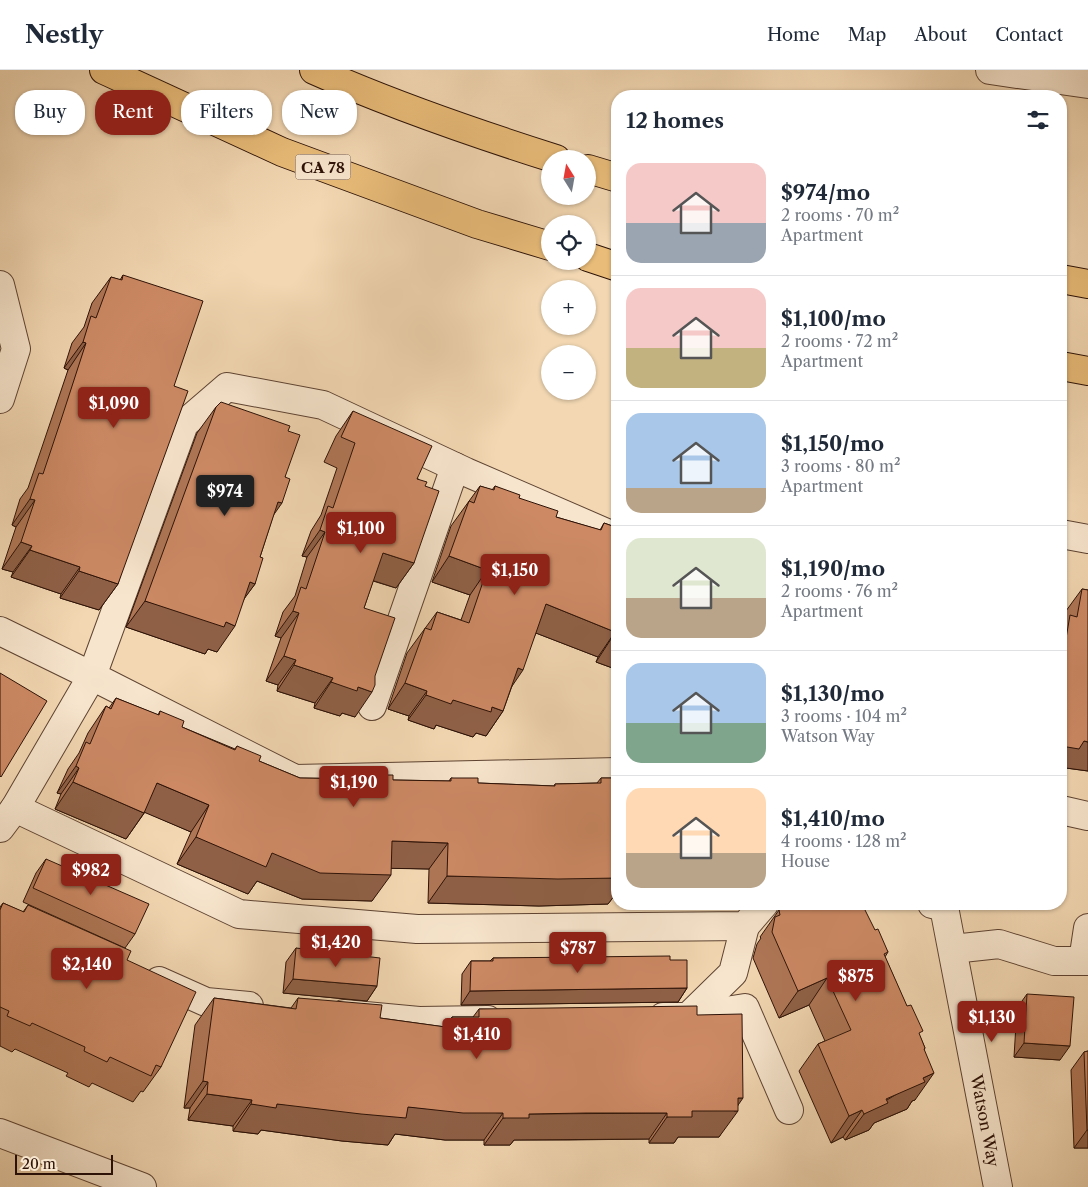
<!DOCTYPE html>
<meta charset="utf-8">
<style>
body{margin:0;font-family:"Libre Caslon Text",serif;background:#f6f6f7;color:#1f2937;height:100vh;display:flex;flex-direction:column;font-size:19px;white-space:nowrap}
*{box-sizing:border-box;margin:0}
p{font-size:16px;color:#747a83}
.icon{flex:none;width:28px;height:28px;fill:none;stroke:currentColor;stroke-width:2;stroke-linecap:round;stroke-linejoin:round}
.map{position:relative;flex:1;overflow:hidden}
.sheet{position:absolute;left:611px;top:20px;width:456px;height:820px;display:flex;flex-direction:column;background:#fff;border-radius:20px;box-shadow:0 1px 4px #0004}
.sheet>*{flex:none}
.top-card{position:absolute;left:15px;top:20px;width:475px;height:45px;display:flex;gap:10px}
.needle{width:32px;rotate:349deg}
.fabs{position:absolute;left:541px;top:80px;display:grid;gap:10px}
.fabs a{display:grid;place-items:center;width:55px;height:55px;border-radius:50%;background:#fff;box-shadow:0 1px 4px #0004;font-size:25px}
.scale{position:absolute;left:15px;bottom:12px;width:98px;box-sizing:border-box;padding-left:5px;border:2px solid #2d1207;border-top:0;font-size:14px;line-height:18px;white-space:nowrap;color:#2d1207;-webkit-text-stroke:4px #f7e5cd;paint-order:stroke}
.price{position:absolute;translate:-50% -42px;padding:0 11px;border-radius:5px;background:#8f2418;color:#fff;font-size:16px;line-height:32px;filter:drop-shadow(0 1px 2px #0008)}
.price::after{content:'';position:absolute;left:50%;top:30px;width:15px;height:11px;margin-left:-8px;background:inherit;clip-path:polygon(0 0,100% 0,50% 100%)}
.price.active{background:#222;color:#fff}
ul{padding:0;list-style:none}
li{display:flex;align-items:center;gap:15px;height:125px;padding:0 15px}
li+li{border-top:1px solid #e0e1e3}
li span{display:grid;place-items:center;flex:none;width:140px;height:100px;border-radius:15px;color:#555}
li>.icon{margin-inline-start:auto}
span .icon{width:60px;height:60px;fill:#fffc;stroke-width:1}
li b{font-size:21px}
h2{display:flex;justify-content:space-between;align-items:center;height:60px;padding:0 15px;font-size:21px}
.tag{padding:0 18px;border-radius:20px;background:#fff;box-shadow:0 1px 4px #0004;font-size:18px;line-height:45px}
.tag.active{background:#8f2418;color:#fff}
header{display:flex;align-items:center;gap:30px;box-sizing:border-box;height:70px;padding:0 25px;background:#fff;border-bottom:1px solid #e0e1e3}
header strong{font-size:24px}
nav{display:flex;gap:28px;margin-inline-start:auto;font-size:18px}
.map>svg:first-child{display:block}
.lines{fill:none;stroke-linecap:round;stroke-linejoin:round}
.minor-casing{stroke:#5e4332;stroke-width:30}
.highway-casing{stroke:#2d1207;stroke-width:30}
.minor{stroke:#f7e5cd;stroke-width:28}
.highway{stroke:#e9bc79;stroke-width:28}
.wall{fill:#af7656;stroke:#2d1207}
.shaded-wall{fill:#8f6046;stroke:#2d1207}
.building{fill:#cc8964;stroke:#2d1207}
.labels{text-anchor:middle;dominant-baseline:central;stroke-width:4;stroke-linejoin:round;paint-order:stroke}
.shield{fill:#f7e5cd;stroke:#6a5142;stroke-width:1}
.shield-label{font-size:15px;font-weight:bold;fill:#2d1207}
.street-label{font-size:16px;fill:#2d1207;stroke:#f7e5cd}
</style>
<header>
<strong>Nestly</strong>
<nav><a>Home</a><a>Map</a><a>About</a><a>Contact</a></nav>
</header>
<div class="map">
<svg width="1088" height="1117" viewBox="0 0 1088 1117">
<rect width="100%" height="100%" fill="#f2d7b2"/>
<filter id="stains"><feTurbulence type="fractalNoise" baseFrequency=".004" numOctaves="4"/><feColorMatrix values="0 0 0 0 .2 0 0 0 0 .09 0 0 0 0 .02 0 0 0 .5 -.17"/></filter>
<radialGradient id="worn" r=".72"><stop offset=".6" stop-color="#630" stop-opacity="0"/><stop offset="1" stop-color="#630" stop-opacity=".3"/></radialGradient>
<g class="lines">
<g class="minor-casing">
<g id="minor">
<path d="M990,0L1088,14"/>
<path d="M0,215L16,279L0,329"/>
<path d="M1061,464L1088,469"/>
<path d="M618,468L466,402L323,335L227,317L184,354L92,606L295,709L618,702"/>
<path d="M0,561L92,606L15,738L0,758"/>
<path d="M372,636L455,397"/>
<path d="M15,738L239,844L417,859L745,856L764,834"/>
<path d="M1061,740L1088,746"/>
<path id="s1" d="M932,834L944,837L998,1117"/>
<path d="M953,879L999,874L1054,891H1088"/>
<path d="M1083,891L1088,858"/>
<path d="M159,911L206,932L249,936"/>
<path d="M344,944L419,951L488,950"/>
<path d="M663,947H688L733,903L745,856"/>
<path d="M688,947L745,938L789,1040"/>
<path d="M0,1063L142,1117"/>
</g>
</g>
<g class="highway-casing">
<g id="highway">
<path d="M104,0L282,82L477,154L550,176"/>
<path d="M314,0C392,35 474,63 556,89"/>
<path d="M588,99L618,108"/>
<path d="M588,187L618,197"/>
<path d="M1061,209L1088,214"/>
<path d="M1061,296L1088,301"/>
</g>
</g>
<use href="#minor" class="minor"/>
<use href="#highway" class="highway"/>
</g>
<g class="wall">
<path d="M123,205L174,316L118,514L99,540L60,528L61,524L11,507L13,502L2,499L16,457L12,455L20,429L28,418L42,377L68,300L64,298L72,273L84,257L92,233L111,207L120,210Z"/>
<path d="M216,337L288,361L285,407L274,443L260,487L255,514L245,527L217,582L208,579L205,584L126,557L197,363Z"/>
<path d="M353,341L425,416L414,493L396,518L373,511L364,538L355,647L342,643L340,646L314,638L315,633L277,621L278,615L266,611L281,568L275,566L283,542L295,526L307,487L302,486L311,461L321,445L337,398L324,392L336,366Z"/>
<path d="M480,416L492,420L495,416L556,447L600,460L604,453L618,458V600L596,592L598,587L536,563L512,616L503,641L486,666L476,663L473,667L436,655L434,659L408,650L409,646L388,639L407,583L437,542L461,550L470,525L432,512L451,456Z"/>
<path d="M1082,519L1088,520V701L1066,698L1061,704V556L1063,545Z"/>
<path d="M116,628L158,645L160,641L182,657L235,679L237,676L259,691L300,708L364,709L367,705L393,710L449,711L451,708L478,713L554,716L555,714L597,713L601,708H618V821L608,834L539,836L428,833L429,799L391,798L372,831L302,829L257,811L248,824L177,794L191,762L145,742L126,769L55,739L61,724L57,723L68,699L79,683L88,663L106,636L109,638Z"/>
<path d="M46,789L135,864L125,878L23,832L36,803Z"/>
<path d="M3,833L23,842L28,835L127,890L161,997L143,1022L141,1021L133,1032L92,1013L89,1017L66,1006L68,1003L15,979L12,982L0,976V837Z"/>
<path d="M804,835L875,860L888,882L885,887L925,978L924,980L915,1030L912,1031L907,1039L874,1053L869,1060L845,1070L843,1067L831,1073L799,1001L818,974L825,971L809,935L779,948L753,888L757,874L761,868L760,867L779,840Z"/>
<path d="M296,878L377,916L367,931L283,923L286,892Z"/>
<path d="M493,888L670,890L687,918L678,932L461,935L462,904L471,891H490Z"/>
<path d="M1027,924L1060,990L1014,987L1017,938Z"/>
<path d="M214,928L291,938L298,928L380,948L445,957L452,947H473L479,939L697,945L738,1035L719,1067H678L674,1073H649V1069L568,1070H514L510,1075H484V1070H445L395,1064L388,1075L342,1071L261,1060L258,1064L233,1061V1056L188,1050L190,1038H184L195,955Z"/>
<path d="M1088,981V1078H1074L1071,1000L1084,982Z"/>
</g>
<g class="shaded-wall">
<path d="M83,272L86,273L68,300L64,298Z"/>
<path d="M30,429L35,430L16,457L12,455Z"/>
<path d="M278,432L282,433L263,460Z"/>
<path d="M320,460L325,462L307,487L302,486Z"/>
<path d="M21,472L32,476L13,502L2,499Z"/>
<path d="M30,480L80,497L61,524L11,507Z"/>
<path d="M383,483L414,493L396,518L365,508Z"/>
<path d="M449,486L487,500L470,525L432,512Z"/>
<path d="M79,501L118,514L99,540L60,528Z"/>
<path d="M250,512L255,514L236,540Z"/>
<path d="M145,531L226,552L235,556L217,582L208,579L205,584L126,557Z"/>
<path d="M546,534L615,562L598,587L528,560Z"/>
<path d="M293,541L299,543L281,568L275,566Z"/>
<path d="M613,566L618,568V600L596,592Z"/>
<path d="M284,586L296,590L278,615L266,611Z"/>
<path d="M294,595L333,608L315,633L277,621Z"/>
<path d="M518,598L523,600L506,625Z"/>
<path d="M331,612L358,617L372,622L355,647L342,643L340,646L314,638Z"/>
<path d="M405,613L427,621L409,646L388,639Z"/>
<path d="M426,625L492,637L503,641L486,666L476,663L473,667L436,655L434,659L408,650Z"/>
<path d="M1084,671L1088,672V701L1066,698L1061,704V676Z"/>
<path d="M76,696L79,698L61,724L57,723Z"/>
<path d="M73,712L144,743L126,769L55,739Z"/>
<path d="M157,713L209,735L191,762L139,740Z"/>
<path d="M196,767L391,805L372,831L302,829L257,811L248,824L177,794Z"/>
<path d="M392,771L448,773L429,799L373,798Z"/>
<path d="M447,806L618,808V821L608,834L539,836L428,833Z"/>
<path d="M827,908L809,935L779,948L798,921Z"/>
<path d="M293,909L377,916L367,931L283,923Z"/>
<path d="M687,918L678,932L461,935L470,921Z"/>
<path d="M1024,973L1070,976L1060,990L1014,987Z"/>
<path d="M934,1003L915,1030L912,1031L907,1039L874,1053L869,1060L845,1070L864,1044L923,1008Z"/>
<path d="M203,1011L208,1012L190,1038H184Z"/>
<path d="M207,1024L252,1030L233,1056L188,1050Z"/>
<path d="M738,1028H743L734,1041H738L719,1067H678L674,1073H649L667,1047Z"/>
<path d="M251,1034H277L408,1037L503,1043L484,1070H445L395,1064L388,1075L342,1071L261,1060L258,1064L233,1061Z"/>
<path d="M862,1040L843,1067L831,1073L849,1046Z"/>
<path d="M667,1043L649,1069L514,1070L510,1075H484L503,1048L529,1044Z"/>
<path d="M1087,1060H1088V1078H1074Z"/>
</g>
<g class="building">
<path d="M123,205L203,231L174,316L188,321L118,514L79,501L80,497L30,480L32,476L21,472L35,430L30,429L39,403L43,404L61,350L86,273L83,272L91,246L96,248L111,207L122,210Z"/>
<path d="M221,332L290,356L288,361L300,365L285,407L290,409L282,433L278,432L260,487L263,488L255,514L250,512L235,556L226,552L224,557L145,531L216,337Z"/>
<path d="M353,341L432,376L417,409L427,412L425,416L439,421L414,493L383,483L364,538L395,548L375,606V615L372,622L358,617L357,621L331,612L333,608L294,595L296,590L284,586L299,543L293,541L301,517L306,519L325,462L320,460L328,436L333,438L355,373L341,367Z"/>
<path d="M480,416L494,420L495,416L520,425L519,428L558,441L556,447L601,460L604,453L618,458V568L613,566L615,562L546,534L523,600L518,598L503,641L492,637L491,642L453,630L451,634L426,625L427,621L405,613L425,558L431,560L437,542L469,553L487,500L449,486L469,431L474,433Z"/>
<path d="M1082,519L1088,520V672L1084,671L1079,679L1061,676V598L1070,545L1077,547Z"/>
<path d="M0,603L47,631L1,707L0,706Z"/>
<path d="M116,628L159,645L160,641L184,651L182,657L235,680L237,676L261,686L259,691L300,708L367,709V705H393V710L451,711V708H478V713L555,716V714L601,713V708H618V808L558,809L447,806L448,773L392,771L391,805L320,803L272,783L266,797L196,767L209,735L157,713L144,743L73,712L79,698L76,696L86,672L90,674L106,636L111,639Z"/>
<path d="M46,789L149,834L135,864L33,818Z"/>
<path d="M3,833L24,842L28,835L131,881L127,890L196,922L161,997L156,995L151,1006L110,987L107,992L84,981L85,977L32,953L30,956L7,946L9,941L0,937V840Z"/>
<path d="M793,834H804V835L807,834H862L875,860L878,859L888,882L884,884L907,936L911,935L923,961L919,963L925,978L924,979L934,1003L923,1008L925,1012L886,1029L888,1033L864,1044L862,1040L849,1046L818,974L851,960L827,908L798,921L772,862L775,847L780,845L779,840Z"/>
<path d="M296,878L380,888L377,916L293,909Z"/>
<path d="M670,886V890H687V918L470,921L471,891H493V888Z"/>
<path d="M1027,924L1074,927L1070,976L1024,973Z"/>
<path d="M214,928L296,939L298,928L382,935L380,948L453,958L452,947H479V939L697,936V945L742,944L743,1028H738V1041H692V1047H667V1043H586L529,1044V1048H503V1043H463L408,1037L406,1048L361,1044L277,1034L276,1038L251,1034L252,1030L207,1024L208,1012L203,1011Z"/>
<path d="M1088,981V1060H1087L1084,982Z"/>
</g>
<g class="labels">
<rect class="shield" x="295.5" y="84.5" width="55" height="25" rx="4"/>
<g class="shield-label">
<text x="323" y="97">CA 78</text>
</g>
<g class="street-label">
<text stroke="none"><textPath href="#s1" startOffset="230">Watson Way</textPath></text>
</g>
</g>
<rect width="100%" height="100%" filter="url(#stains)"/>
<rect width="100%" height="100%" fill="url(#worn)"/>
</svg>
<div class="fabs">
<a><svg class="needle" viewBox="-14 -14 28 28"><path d="M0-13l5 13h-10z" fill="#e53935"/><path d="M0 13l5-13h-10z" fill="#747a83"/></svg></a>
<a><svg class="icon" aria-label="locate" viewBox="0 0 24 24"><circle cx="12" cy="12" r="6"/><path d="M12 2v4M12 18v4M2 12h4M18 12h4"/></svg></a>
<a>+</a>
<a>−</a>
</div>
<div class="scale">20 m</div>
<b class="price" style="left:114px;top:359px">$1,090</b>
<b class="price active" style="left:225px;top:447px">$974</b>
<b class="price" style="left:361px;top:484px">$1,100</b>
<b class="price" style="left:515px;top:526px">$1,150</b>
<b class="price" style="left:354px;top:738px">$1,190</b>
<b class="price" style="left:91px;top:826px">$982</b>
<b class="price" style="left:336px;top:898px">$1,420</b>
<b class="price" style="left:578px;top:904px">$787</b>
<b class="price" style="left:87px;top:920px">$2,140</b>
<b class="price" style="left:856px;top:932px">$875</b>
<b class="price" style="left:992px;top:973px">$1,130</b>
<b class="price" style="left:477px;top:990px">$1,410</b>
<div class="top-card">
<a class="tag">Buy</a>
<a class="tag active">Rent</a>
<a class="tag">Filters</a>
<a class="tag">New</a>
</div>
<section class="sheet">
<h2>12 homes<svg class="icon" aria-label="filters" viewBox="0 0 24 24"><path d="M4 7h16M4 17h16"/><circle cx="9" cy="7" r="2"/><circle cx="15" cy="17" r="2"/></svg></h2>
<ul>
<li><span style="background:linear-gradient(#f6c9c9 60%,#9aa5b1 0)"><svg class="icon" aria-label="home" viewBox="0 0 24 24"><path d="M3 11l9-7 9 7M6 9v11h12V9"/></svg></span><div><b>$974/mo</b><p>2 rooms · 70 m²</p><p>Apartment</p></div></li>
<li><span style="background:linear-gradient(#f6c9c9 60%,#c2b280 0)"><svg class="icon" aria-label="home" viewBox="0 0 24 24"><path d="M3 11l9-7 9 7M6 9v11h12V9"/></svg></span><div><b>$1,100/mo</b><p>2 rooms · 72 m²</p><p>Apartment</p></div></li>
<li><span style="background:linear-gradient(#a9c7e8 75%,#b9a48a 0)"><svg class="icon" aria-label="home" viewBox="0 0 24 24"><path d="M3 11l9-7 9 7M6 9v11h12V9"/></svg></span><div><b>$1,150/mo</b><p>3 rooms · 80 m²</p><p>Apartment</p></div></li>
<li><span style="background:linear-gradient(#dfe7d0 60%,#b9a48a 0)"><svg class="icon" aria-label="home" viewBox="0 0 24 24"><path d="M3 11l9-7 9 7M6 9v11h12V9"/></svg></span><div><b>$1,190/mo</b><p>2 rooms · 76 m²</p><p>Apartment</p></div></li>
<li><span style="background:linear-gradient(#a9c7e8 60%,#7fa58c 0)"><svg class="icon" aria-label="home" viewBox="0 0 24 24"><path d="M3 11l9-7 9 7M6 9v11h12V9"/></svg></span><div><b>$1,130/mo</b><p>3 rooms · 104 m²</p><p>Watson Way</p></div></li>
<li><span style="background:linear-gradient(#ffd9b3 65%,#b9a48a 0)"><svg class="icon" aria-label="home" viewBox="0 0 24 24"><path d="M3 11l9-7 9 7M6 9v11h12V9"/></svg></span><div><b>$1,410/mo</b><p>4 rooms · 128 m²</p><p>House</p></div></li>
</ul>
</section>
</div>
